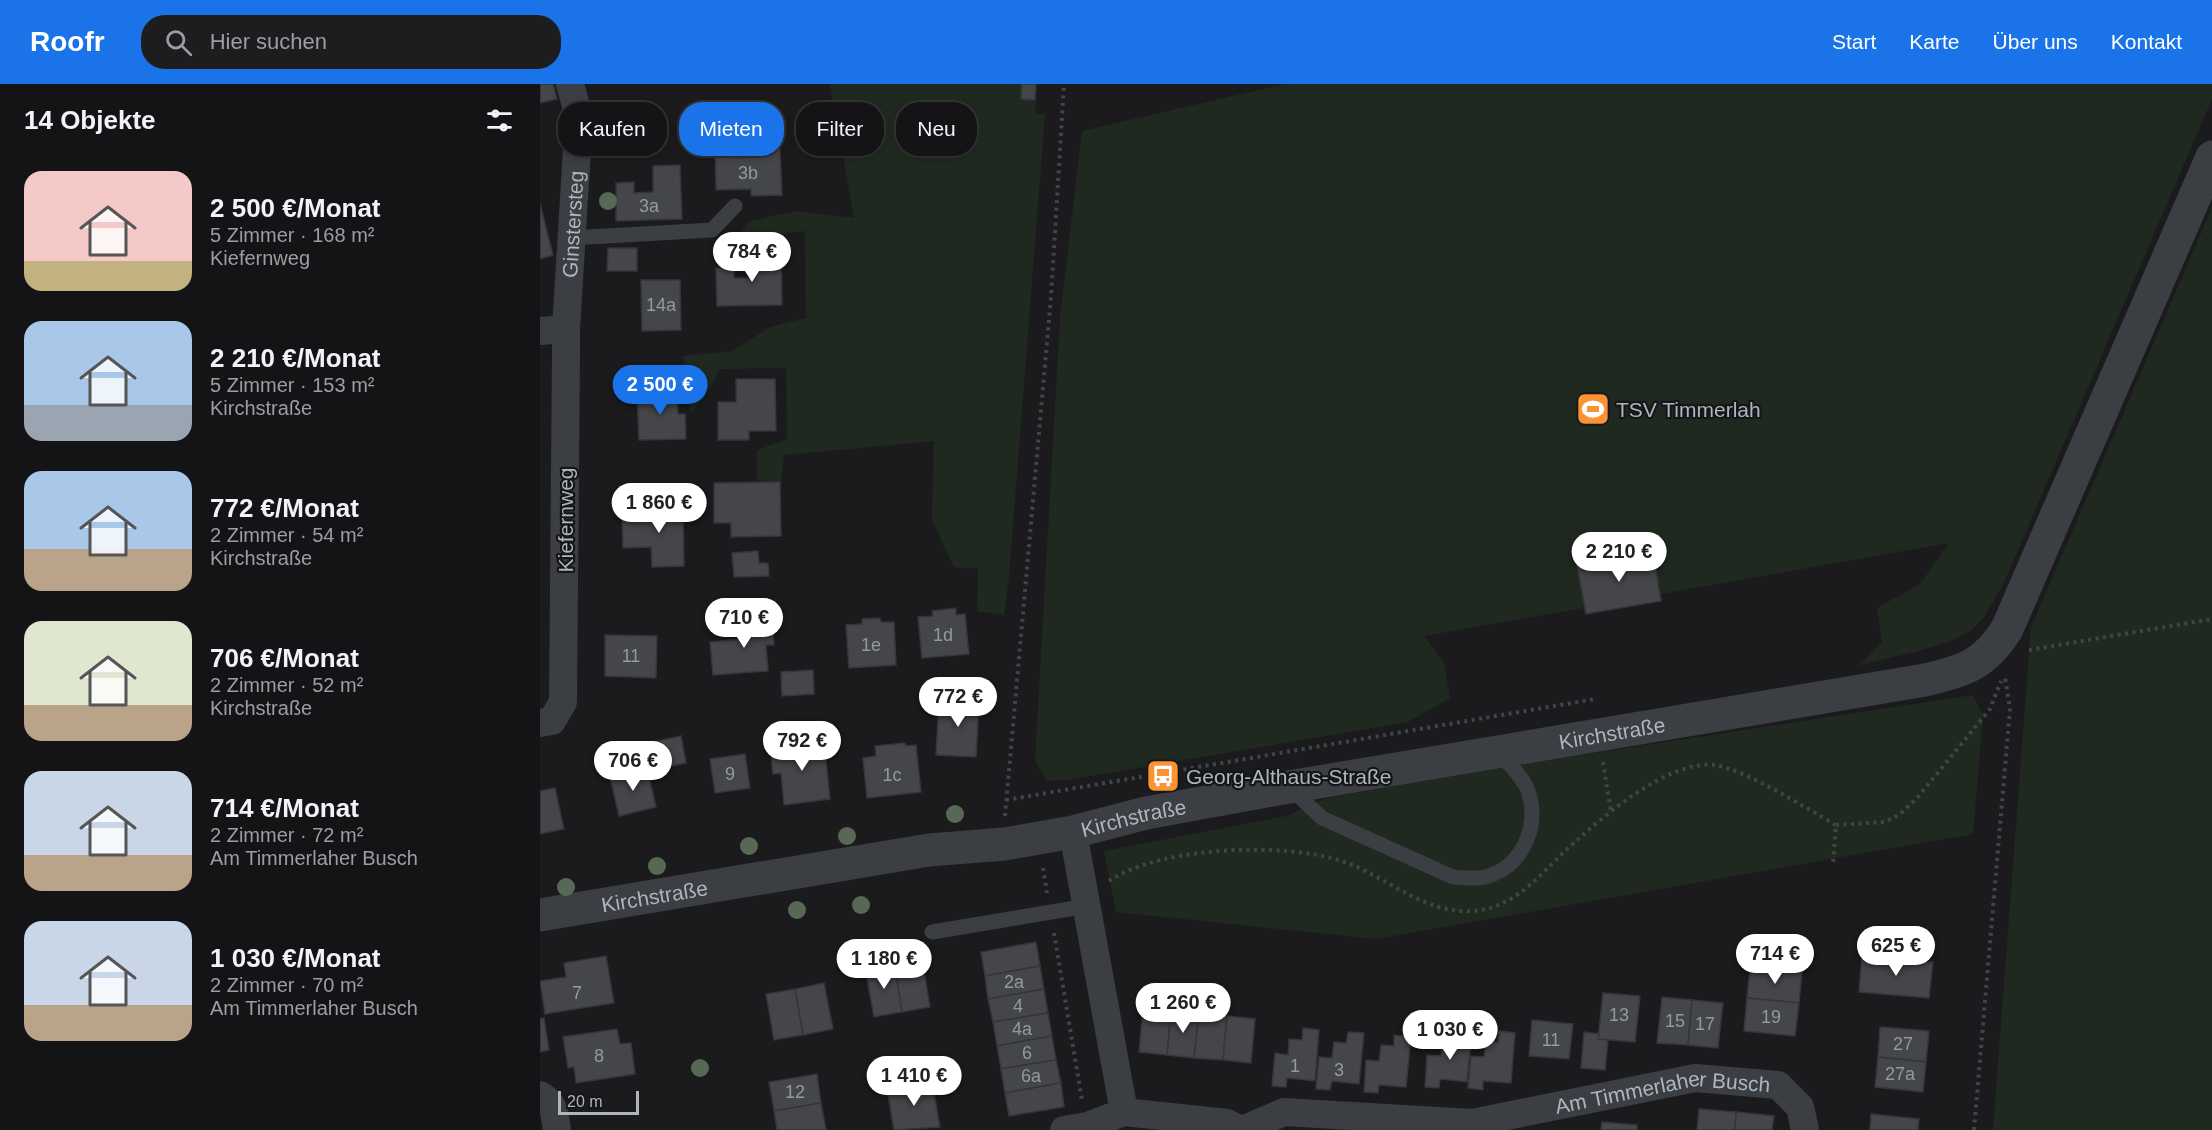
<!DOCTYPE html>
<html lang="de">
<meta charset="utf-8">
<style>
body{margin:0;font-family:Helvetica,sans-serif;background:#1d1d1f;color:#f1f3f6;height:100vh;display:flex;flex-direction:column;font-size:22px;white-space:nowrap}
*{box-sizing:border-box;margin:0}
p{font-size:20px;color:#9d9ea1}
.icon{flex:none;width:33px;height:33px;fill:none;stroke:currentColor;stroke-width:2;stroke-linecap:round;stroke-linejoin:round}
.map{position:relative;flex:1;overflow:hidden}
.panel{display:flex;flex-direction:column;background:#141416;width:540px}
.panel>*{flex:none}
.top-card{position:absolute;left:18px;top:18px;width:570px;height:54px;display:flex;gap:12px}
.scale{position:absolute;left:18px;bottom:15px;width:81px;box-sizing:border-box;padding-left:6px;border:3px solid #adb5bd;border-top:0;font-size:16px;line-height:21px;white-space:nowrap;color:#adb5bd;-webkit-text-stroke:4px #161618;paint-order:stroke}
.price{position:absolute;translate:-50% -51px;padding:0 14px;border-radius:21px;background:#fff;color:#222;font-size:20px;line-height:39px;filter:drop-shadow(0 2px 3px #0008)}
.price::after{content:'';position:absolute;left:50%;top:36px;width:18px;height:14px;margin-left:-9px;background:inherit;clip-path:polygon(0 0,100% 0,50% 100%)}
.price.active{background:#1a73e8;color:#fff}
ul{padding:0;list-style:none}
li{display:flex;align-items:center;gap:18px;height:150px;padding:0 24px}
li span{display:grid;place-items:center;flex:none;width:168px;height:120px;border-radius:18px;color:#555}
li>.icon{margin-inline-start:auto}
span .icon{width:72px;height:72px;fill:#fffc;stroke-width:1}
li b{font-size:26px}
h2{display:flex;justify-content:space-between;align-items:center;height:72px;padding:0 24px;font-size:26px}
.pill{padding:0 21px;border-radius:24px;background:#141416;box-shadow:0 3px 9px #0003,0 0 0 2px #333335;font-size:21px;line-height:54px}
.pill.active{background:#1a73e8;color:#fff}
header{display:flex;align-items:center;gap:36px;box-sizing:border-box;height:84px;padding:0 30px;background:#1a73e8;color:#fff}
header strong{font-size:28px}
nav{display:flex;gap:33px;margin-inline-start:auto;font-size:21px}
.search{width:420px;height:54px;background:#1d1d1f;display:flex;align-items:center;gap:15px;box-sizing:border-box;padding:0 21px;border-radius:24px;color:#9d9ea1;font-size:22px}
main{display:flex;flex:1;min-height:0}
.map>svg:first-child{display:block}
.green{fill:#202920}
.building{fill:#45464a;stroke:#353639;stroke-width:1.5}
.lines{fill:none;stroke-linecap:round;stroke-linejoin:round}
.path{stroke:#41454a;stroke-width:4;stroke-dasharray:3 4.5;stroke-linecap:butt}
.service{stroke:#3b3e43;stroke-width:15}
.minor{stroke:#3b3e43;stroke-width:28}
.tertiary{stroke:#3b3e43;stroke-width:33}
.tree{fill:#576955}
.labels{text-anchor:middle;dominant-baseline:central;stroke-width:4.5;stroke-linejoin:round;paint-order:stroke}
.number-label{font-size:18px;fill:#9399a0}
.street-label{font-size:21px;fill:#adb5bd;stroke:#161618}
.poi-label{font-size:21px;fill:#adb5bd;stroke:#161618;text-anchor:start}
</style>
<header>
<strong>Roofr</strong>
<div class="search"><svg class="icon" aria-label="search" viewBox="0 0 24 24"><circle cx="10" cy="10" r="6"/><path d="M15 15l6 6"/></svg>Hier suchen</div>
<nav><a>Start</a><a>Karte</a><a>Über uns</a><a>Kontakt</a></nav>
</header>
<main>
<section class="panel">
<h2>14 Objekte<svg class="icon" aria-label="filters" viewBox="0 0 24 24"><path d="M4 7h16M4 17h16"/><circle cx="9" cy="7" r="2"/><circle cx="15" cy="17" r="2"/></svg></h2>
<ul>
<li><span style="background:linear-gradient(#f6c9c9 75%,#c2b280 0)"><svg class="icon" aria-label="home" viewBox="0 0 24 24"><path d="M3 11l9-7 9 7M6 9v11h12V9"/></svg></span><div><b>2 500 €/Monat</b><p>5 Zimmer · 168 m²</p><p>Kiefernweg</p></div></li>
<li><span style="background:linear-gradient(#a9c7e8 70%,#9aa5b1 0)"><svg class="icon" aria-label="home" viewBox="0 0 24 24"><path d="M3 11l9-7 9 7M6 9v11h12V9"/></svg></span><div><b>2 210 €/Monat</b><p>5 Zimmer · 153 m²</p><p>Kirchstraße</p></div></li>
<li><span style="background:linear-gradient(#a9c7e8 65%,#b9a48a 0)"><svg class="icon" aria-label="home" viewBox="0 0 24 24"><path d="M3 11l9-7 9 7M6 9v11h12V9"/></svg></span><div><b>772 €/Monat</b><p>2 Zimmer · 54 m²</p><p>Kirchstraße</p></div></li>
<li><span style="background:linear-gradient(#dfe7d0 70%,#b9a48a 0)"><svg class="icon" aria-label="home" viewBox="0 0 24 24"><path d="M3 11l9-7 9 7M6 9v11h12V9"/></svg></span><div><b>706 €/Monat</b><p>2 Zimmer · 52 m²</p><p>Kirchstraße</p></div></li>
<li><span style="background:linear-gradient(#c9d6e8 70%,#b9a48a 0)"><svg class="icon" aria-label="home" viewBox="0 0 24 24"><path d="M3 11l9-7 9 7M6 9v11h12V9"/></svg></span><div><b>714 €/Monat</b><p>2 Zimmer · 72 m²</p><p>Am Timmerlaher Busch</p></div></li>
<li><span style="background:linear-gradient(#c9d6e8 70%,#b9a48a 0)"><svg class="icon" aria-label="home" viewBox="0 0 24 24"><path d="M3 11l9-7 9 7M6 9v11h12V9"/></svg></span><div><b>1 030 €/Monat</b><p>2 Zimmer · 70 m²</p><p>Am Timmerlaher Busch</p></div></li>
</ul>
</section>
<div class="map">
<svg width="1672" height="1046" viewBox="0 0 1672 1046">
<rect width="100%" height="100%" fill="#1b1b1d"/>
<g class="green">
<path d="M290,0H497L495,30H505L469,493L464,531L437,527L438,485L414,483L392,436L394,357L244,371L241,398L217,396V366L247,355L246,284L180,285L164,315L150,329L143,272L192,267L230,243L266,234L265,147L196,155L209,137L257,127L314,134Z"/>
<path d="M745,0H1672V15L1466,494C1456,513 1447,534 1430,547C1411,562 1345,574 1319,582L1342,558L1337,524L1380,500L1409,459L1121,510L1122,517L1045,530L1043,524L884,552L904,578L910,614L868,638L527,696L507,697L495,677L520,234L542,47Z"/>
<path d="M1672,124V1046H1453L1491,543Z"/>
<path d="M1433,611L1443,632L1433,750L836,855L576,828L564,767L746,732L787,714L989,679Z"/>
</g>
<g class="building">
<path d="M0,0H13L17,15L0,19Z"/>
<path d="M482,0H496L495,16L481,15Z"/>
<path d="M239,44L242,111L211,112V105L176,106L175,62L194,61V74L211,73L210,45Z"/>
<path d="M140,81L142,135L76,137V99L94,98V109L113,108V82Z"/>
<path d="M0,120L13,171L0,175Z"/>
<path d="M68,164H97V187H67Z"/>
<path d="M213,167H241L242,221L177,222L176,184H194V194H214Z"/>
<path d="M101,196H140L141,246L102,247Z"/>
<path d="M196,295H235L236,347H209V356H178V318H196Z"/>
<path d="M137,307L138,330H145L146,355L99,356L97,308Z"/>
<path d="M240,398L241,452L191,453V439H174V399Z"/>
<path d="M143,417L144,482L112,483L111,463L83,464L82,435H111V418Z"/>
<path d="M218,467L219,479H228L229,492L194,493L192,469Z"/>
<path d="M1113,468L1121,517L1046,530L1037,482Z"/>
<path d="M416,524V531L425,530L429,570L382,574L378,533L393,532L392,527Z"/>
<path d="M232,532L234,561H226L228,587L173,591L170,558L202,555L200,535Z"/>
<path d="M340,534L341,538H354L356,581L309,584L306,541L322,540V535Z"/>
<path d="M65,551L117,552L116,594L65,592Z"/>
<path d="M273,586L274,610L242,612L241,588Z"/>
<path d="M399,616L439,618L436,673L396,671Z"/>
<path d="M141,652L146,679L122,684L117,657Z"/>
<path d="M284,657L290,715L244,721L241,689L233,690L230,663Z"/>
<path d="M365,659L366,662L376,661L381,708L327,714L323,674L336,672L335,662Z"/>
<path d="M205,670L210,704L175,709L170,675Z"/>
<path d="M107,684L116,723L79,732L70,693Z"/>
<path d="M15,704L24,745L0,750V707Z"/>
<path d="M496,858L500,882L445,892L441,868Z"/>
<path d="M1322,871L1393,878L1389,914L1319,908Z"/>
<path d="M66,872L74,919L5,930L0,897L26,893L24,879Z"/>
<path d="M382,875L390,923L362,928L354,879Z"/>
<path d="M354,879L362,928L334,933L325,884Z"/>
<path d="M500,882L504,905L448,915L445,892Z"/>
<path d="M1210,884L1262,888L1259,919L1207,914Z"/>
<path d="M284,899L293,945L263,951L255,905Z"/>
<path d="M255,905L263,951L234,956L226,910Z"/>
<path d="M504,905L508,929L453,938L448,915Z"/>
<path d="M1063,909L1100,912L1095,958L1058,955Z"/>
<path d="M1122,913L1152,916L1148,961L1117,959Z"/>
<path d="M1207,914L1259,919L1255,952L1204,947Z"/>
<path d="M1152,916L1183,919L1178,964L1148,961Z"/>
<path d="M603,924L631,927L627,971L599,968Z"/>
<path d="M631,927L659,929L654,974L627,971Z"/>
<path d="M508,929L512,952L457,962L453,938Z"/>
<path d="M659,929L687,932L683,976L654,974Z"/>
<path d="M687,932L715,935L711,979L683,976Z"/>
<path d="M4,934L9,966L0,968V935Z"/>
<path d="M992,936L1033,940L1029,975L989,972Z"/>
<path d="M1340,943L1389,947L1386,978L1338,973Z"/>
<path d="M763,944L779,946L775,997L747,994L746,1003L732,1002L735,969L748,971L749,955L762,956Z"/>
<path d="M77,945L80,960L91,959L95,990L36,999L34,983L28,984L23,953Z"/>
<path d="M915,946L932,947L927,998L900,995L899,1004L885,1003L887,971L901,972L902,956L915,957Z"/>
<path d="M959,947L975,949L971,999L943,997V1006L928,1004L931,972L944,973L946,957L958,958Z"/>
<path d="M808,948L824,949L819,1000L792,997L790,1006L776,1005L779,973L792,974L794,958L806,959Z"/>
<path d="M1044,948L1059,950L1058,955L1068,956L1065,986L1041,984Z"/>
<path d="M854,951L871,953L866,1003L839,1001L838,1009L824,1008L826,976L839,977L841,961L854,962Z"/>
<path d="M512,952L516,976L461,985L457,962Z"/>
<path d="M1338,973L1386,978L1383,1008L1335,1003Z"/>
<path d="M516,976L521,999L465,1009L461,985Z"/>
<path d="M277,990L281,1019L234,1027L229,998Z"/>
<path d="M392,997L400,1043L354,1046L347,1005Z"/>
<path d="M521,999L524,1023L469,1032L465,1009Z"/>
<path d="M281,1019L286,1046H237L234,1027Z"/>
<path d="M1159,1025L1196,1028L1195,1046H1157Z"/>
<path d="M1196,1028L1234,1032L1232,1046H1195Z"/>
<path d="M1331,1030L1379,1035L1378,1046H1330Z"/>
<path d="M1062,1038L1097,1041V1046H1061Z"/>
</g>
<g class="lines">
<g class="path">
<path d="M1489,566L1672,535"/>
<path d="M1063,678L1071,728"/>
<path d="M466,716L1055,615"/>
<path d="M465,732L511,213L524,0"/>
<path d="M1296,741L1345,738L1360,730L1378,713L1450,625L1461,597"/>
<path d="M503,784L507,809"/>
<path d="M569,797C621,762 743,758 802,777C849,793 889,835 941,826C976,820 997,794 1021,771C1055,739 1125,676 1174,681C1205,685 1267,725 1296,741L1293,779"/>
<path d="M514,849L542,1016"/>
<path d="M1434,1046L1470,625L1465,593"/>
</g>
<g class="service">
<path d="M31,154L172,146L195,122"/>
<path d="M749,703L782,734L913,793C927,794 941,796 954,790C986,776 999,738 988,707C983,692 967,679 957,667"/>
<path d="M392,848L547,822"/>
</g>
<g class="minor">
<path id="s1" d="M26,245L39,33L30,0"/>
<path d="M0,247L26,245V270L23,618L12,637L0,639"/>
<path d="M533,748L584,1028L687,1039L701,1046"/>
<path d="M0,1011C14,1018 15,1031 17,1046"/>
<path d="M524,1046L547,1042L584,1028"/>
<path id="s2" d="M702,1046L744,1028L932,1039L1155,994L1238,1001L1260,1023L1265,1046"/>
</g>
<path class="tertiary" id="s3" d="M0,831L389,766L465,760L533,748L606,729L749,703L1385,596C1425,587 1445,580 1467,545L1672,73"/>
</g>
<g class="tree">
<circle cx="158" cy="45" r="9"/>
<circle cx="68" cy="117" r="9"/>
<circle cx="415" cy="730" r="9"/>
<circle cx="307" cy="752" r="9"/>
<circle cx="209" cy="762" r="9"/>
<circle cx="117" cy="782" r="9"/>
<circle cx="26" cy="803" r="9"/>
<circle cx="321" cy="821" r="9"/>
<circle cx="257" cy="826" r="9"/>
<circle cx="160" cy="984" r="9"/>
</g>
<defs>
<g id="stadium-square" transform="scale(1.725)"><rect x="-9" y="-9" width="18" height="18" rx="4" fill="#fb9335" stroke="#161618"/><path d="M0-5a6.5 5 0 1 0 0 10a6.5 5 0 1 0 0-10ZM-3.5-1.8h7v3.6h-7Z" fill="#fff"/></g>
<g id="bus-square" transform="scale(1.725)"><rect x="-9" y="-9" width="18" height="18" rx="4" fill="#fb9335" stroke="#161618"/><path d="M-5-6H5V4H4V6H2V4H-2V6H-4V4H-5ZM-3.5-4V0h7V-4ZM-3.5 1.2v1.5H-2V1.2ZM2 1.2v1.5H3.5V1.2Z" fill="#fff"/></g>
</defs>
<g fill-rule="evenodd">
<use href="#stadium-square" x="1053" y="325"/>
<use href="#bus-square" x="623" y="692"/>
</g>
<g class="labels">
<g class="number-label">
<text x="208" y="89">3b</text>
<text x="109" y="122">3a</text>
<text x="121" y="221">14a</text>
<text x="403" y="551">1d</text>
<text x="331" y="561">1e</text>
<text x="91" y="572">11</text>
<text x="190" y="690">9</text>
<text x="352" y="691">1c</text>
<text x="474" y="898">2a</text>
<text x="37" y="909">7</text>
<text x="478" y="922">4</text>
<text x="1079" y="931">13</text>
<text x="1231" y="933">19</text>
<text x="1135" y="937">15</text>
<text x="1165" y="940">17</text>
<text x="482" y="945">4a</text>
<text x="1011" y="956">11</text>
<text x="1363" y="960">27</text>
<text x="487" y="969">6</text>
<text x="59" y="972">8</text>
<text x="755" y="982">1</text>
<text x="799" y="986">3</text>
<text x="1360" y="990">27a</text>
<text x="491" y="992">6a</text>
<text x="255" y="1008">12</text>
</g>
<g class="street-label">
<text stroke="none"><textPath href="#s1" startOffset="105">Ginstersteg</textPath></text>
<text transform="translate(25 436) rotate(-90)">Kiefernweg</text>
<text stroke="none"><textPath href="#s3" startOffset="1088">Kirchstraße</textPath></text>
<text stroke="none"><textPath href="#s3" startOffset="602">Kirchstraße</textPath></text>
<text stroke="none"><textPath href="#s3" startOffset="116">Kirchstraße</textPath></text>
<text stroke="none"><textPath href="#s2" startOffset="428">Am Timmerlaher Busch</textPath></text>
</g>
<g class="poi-label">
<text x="1076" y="325">TSV Timmerlah</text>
<text x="646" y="692">Georg-Althaus-Straße</text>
</g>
</g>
</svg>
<div class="scale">20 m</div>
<b class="price" style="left:212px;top:199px">784 €</b>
<b class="price active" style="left:120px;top:332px">2 500 €</b>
<b class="price" style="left:119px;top:450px">1 860 €</b>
<b class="price" style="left:1079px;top:499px">2 210 €</b>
<b class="price" style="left:204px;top:565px">710 €</b>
<b class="price" style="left:418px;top:644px">772 €</b>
<b class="price" style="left:262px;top:688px">792 €</b>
<b class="price" style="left:93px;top:708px">706 €</b>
<b class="price" style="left:1356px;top:893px">625 €</b>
<b class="price" style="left:1235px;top:901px">714 €</b>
<b class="price" style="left:344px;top:906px">1 180 €</b>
<b class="price" style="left:643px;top:950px">1 260 €</b>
<b class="price" style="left:910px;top:977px">1 030 €</b>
<b class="price" style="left:374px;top:1023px">1 410 €</b>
<div class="top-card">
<a class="pill">Kaufen</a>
<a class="pill active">Mieten</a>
<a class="pill">Filter</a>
<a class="pill">Neu</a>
</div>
</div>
</main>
